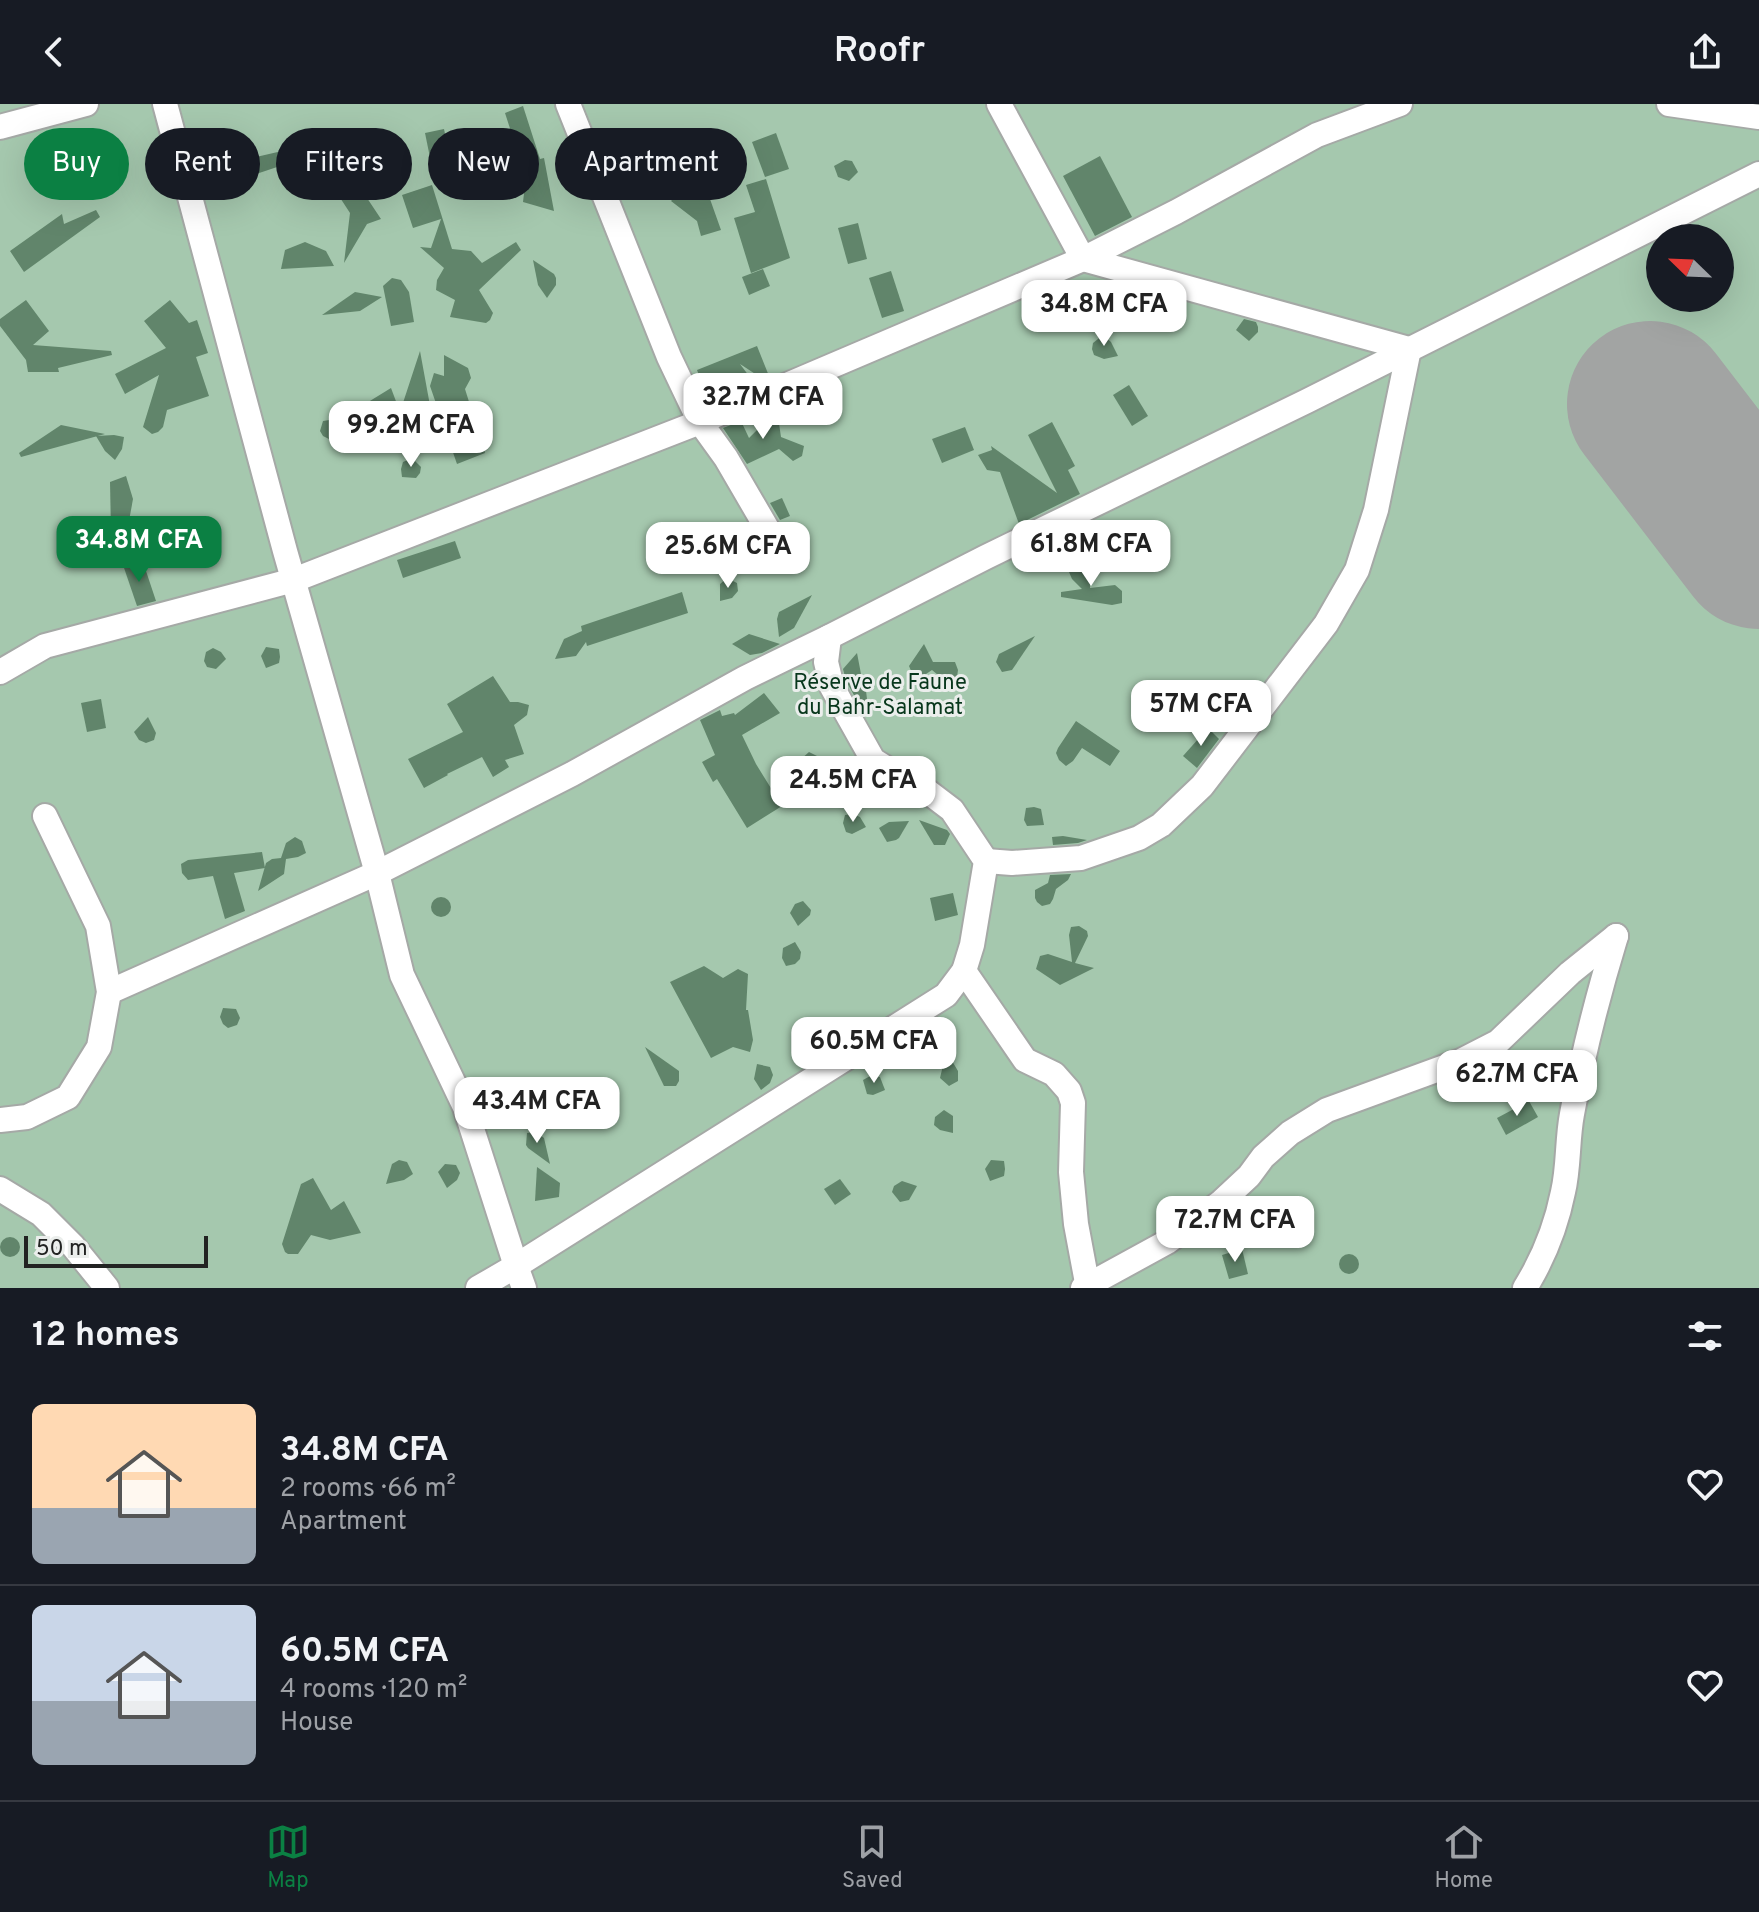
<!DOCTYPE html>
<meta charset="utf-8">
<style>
body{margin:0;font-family:Overpass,sans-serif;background:#20242c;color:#f1f3f6;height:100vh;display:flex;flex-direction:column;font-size:30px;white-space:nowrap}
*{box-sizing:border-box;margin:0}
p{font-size:26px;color:#9ea1a6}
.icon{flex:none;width:44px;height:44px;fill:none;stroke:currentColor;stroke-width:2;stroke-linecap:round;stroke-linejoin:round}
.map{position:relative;height:1184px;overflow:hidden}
.sheet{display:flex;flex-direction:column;background:#171b24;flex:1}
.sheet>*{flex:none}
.guide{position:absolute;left:24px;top:24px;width:800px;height:72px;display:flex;gap:16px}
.needle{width:52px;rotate:293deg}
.fabs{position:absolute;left:1646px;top:120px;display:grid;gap:16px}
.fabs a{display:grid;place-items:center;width:88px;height:88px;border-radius:50%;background:#171b24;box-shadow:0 8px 32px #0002;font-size:40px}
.scale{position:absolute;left:24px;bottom:20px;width:184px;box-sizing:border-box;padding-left:8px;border:4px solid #222322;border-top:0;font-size:22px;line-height:28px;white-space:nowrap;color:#222322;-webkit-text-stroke:6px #ebeeec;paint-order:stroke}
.price{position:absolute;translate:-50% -68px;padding:0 18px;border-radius:16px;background:#fff;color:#222;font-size:26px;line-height:52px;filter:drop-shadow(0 2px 4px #0008)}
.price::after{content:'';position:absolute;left:50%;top:48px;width:24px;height:18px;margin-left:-12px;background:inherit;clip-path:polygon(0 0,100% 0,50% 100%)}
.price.selected{background:#0b8043;color:#fff}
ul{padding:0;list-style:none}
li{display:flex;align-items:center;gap:24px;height:200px;padding:0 32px}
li+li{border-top:2px solid #363941}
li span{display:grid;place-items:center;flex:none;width:224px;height:160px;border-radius:12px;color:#555}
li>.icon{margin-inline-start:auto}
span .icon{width:96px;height:96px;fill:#fffc;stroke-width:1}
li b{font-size:34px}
h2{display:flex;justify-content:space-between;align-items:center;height:96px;padding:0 32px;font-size:34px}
.tag{padding:0 28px;border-radius:36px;background:#171b24;box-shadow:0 8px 32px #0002;font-size:28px;line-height:72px}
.tag.selected{background:#0b8043;color:#fff}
header{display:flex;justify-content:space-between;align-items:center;height:104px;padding:0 32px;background:#171b24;font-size:36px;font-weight:600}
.dock{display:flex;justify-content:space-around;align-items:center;height:112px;border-top:2px solid #363941;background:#171b24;font-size:22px;color:#9ea1a6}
.dock a{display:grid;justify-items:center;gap:4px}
.dock .selected{color:#0b8043}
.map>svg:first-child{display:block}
.green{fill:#a5c8ae;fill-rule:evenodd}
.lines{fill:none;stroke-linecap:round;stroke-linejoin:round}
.runway{stroke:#a2a4a3;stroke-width:166}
.building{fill:#61856b}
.minor-casing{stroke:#a5a9a6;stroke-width:28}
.minor{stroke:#fff;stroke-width:24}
.labels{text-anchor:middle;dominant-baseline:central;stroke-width:6;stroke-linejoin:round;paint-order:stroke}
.park-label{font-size:22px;fill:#08371c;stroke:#ebeeec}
</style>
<header><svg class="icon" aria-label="back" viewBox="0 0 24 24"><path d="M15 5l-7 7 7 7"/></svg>Roofr<svg class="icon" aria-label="share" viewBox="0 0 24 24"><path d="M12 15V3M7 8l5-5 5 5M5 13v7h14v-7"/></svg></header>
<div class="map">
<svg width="1759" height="1184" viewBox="0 0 1759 1184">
<rect width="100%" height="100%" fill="#ebeeec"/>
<path class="green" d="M0,0H1759V1184H0ZM1660,134H1720V194H1660Z"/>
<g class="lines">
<path class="runway" d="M1650,300L1759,442"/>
</g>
<g class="building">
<path d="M523,2L540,55L544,54L554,107L523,98L525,81H527L519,42L516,43L505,9Z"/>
<path d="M444,25L454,74L435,78L425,29Z"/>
<path d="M776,29L789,65L765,73L752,38Z"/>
<path d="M282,47L286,60L233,78L227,60Z"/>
<path d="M1100,52L1132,113L1095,132L1063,72Z"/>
<path d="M845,56L852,57L858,68L849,77L838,73L834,62Z"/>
<path d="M700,67L721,126L701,132L697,117L671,97Z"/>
<path d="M766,75L790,154L751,169L734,114L755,108L746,81Z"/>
<path d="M432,81L452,145L471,147L482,159L516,138L521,146L479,186L493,209L490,216L486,219L450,213L455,196L436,186L437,176L444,164L420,143L431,144L441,115L413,124L402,91Z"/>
<path d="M353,82L361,85L381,115L367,120L344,159L350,109L335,86Z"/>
<path d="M96,106L100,113L24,168L10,147L62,110L64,120Z"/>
<path d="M858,119L867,155L848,160L838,124Z"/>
<path d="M305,138L326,147L334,162L281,165L285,146Z"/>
<path d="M533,156L554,170L556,174V181L547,194L538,181Z"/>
<path d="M763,165L770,182L749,191L742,173Z"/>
<path d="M891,167L904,207L882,214L869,174Z"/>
<path d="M392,174L401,176L409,188L414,218L391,222L383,182Z"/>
<path d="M1081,182L1097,198L1080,203H1072L1069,194L1072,187Z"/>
<path d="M355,188L382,193L360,207L322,211Z"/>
<path d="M26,196L49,227L33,241L111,247L112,251L58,264L59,268H28L26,256L0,222V215Z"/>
<path d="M170,196L189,219L197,216L208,249L196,253L209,292L167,306L163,323L158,328L152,330L143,323L159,271L125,290L115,270L166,244L144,217Z"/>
<path d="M1244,215L1256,218L1258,223V228L1249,237L1236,226Z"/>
<path d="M1103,231L1111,238L1118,252L1104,255L1094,251L1092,245L1093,239Z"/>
<path d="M757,242L769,272L763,275L740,260L752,276L727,286L728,290L710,298L697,266Z"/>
<path d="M420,247L431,307L428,322L411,326L408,315L384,310L374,317L363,319L356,328L345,327L331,336L323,332L320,327L323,317L342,314L348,309L358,308L365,300L391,284L400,308Z"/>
<path d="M444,251L468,264L471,274L465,285L485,349L457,360L430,282L434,269L444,272Z"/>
<path d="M1129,281L1148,312L1132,322L1113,291Z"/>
<path d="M777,306L781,333L804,342L802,352L793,357L779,345L747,360L723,324L741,317L749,334Z"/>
<path d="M1052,318L1075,362L1068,366L1080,390L1019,420L1000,368L987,366L978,351L992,346L991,342L1057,389L1028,331Z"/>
<path d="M61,321L105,330L21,353L19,349Z"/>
<path d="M965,323L974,346L942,359L932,335Z"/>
<path d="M114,331L124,333L122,345L115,356L105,347L96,332Z"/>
<path d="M412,354L421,363L420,369L416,374L402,373L401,365L403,358Z"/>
<path d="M126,372L133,395L129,417L111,427L110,378Z"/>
<path d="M782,394L790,412L780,416L770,399Z"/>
<path d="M455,437L461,454L403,474L397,456Z"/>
<path d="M1080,457L1087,460L1091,466L1090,484L1115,481L1122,487V499L1112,501L1061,493V488L1082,485L1072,475L1069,468L1074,459Z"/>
<path d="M122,458L145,464L156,497L137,502Z"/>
<path d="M727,474L737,479L738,487L732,494L720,497V480Z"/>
<path d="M682,488L688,509L587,542L586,538L576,552L555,555L564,535L582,527L581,522Z"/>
<path d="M812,491L794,524L779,533L777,515L779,508Z"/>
<path d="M749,530L780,540L762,549L750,551L732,540Z"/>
<path d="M1035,532L1012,566L1002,568L996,558L999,550Z"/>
<path d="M924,540L933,558H955L958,566L957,573L952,576H944L932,566L923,572L914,574L909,562Z"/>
<path d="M266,543L279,545L280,553L279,559L266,564L261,552Z"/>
<path d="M213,544L221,548L226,555L216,565L207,563L204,557L206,548Z"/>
<path d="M857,549L861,570L859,577L866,587L868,603L860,602L846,577L843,565Z"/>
<path d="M493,572L510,598H518L529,601L527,611L514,621L524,650L505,656L509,663L493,673L482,653L447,670L448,671L424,684L408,655L463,628L447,600Z"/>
<path d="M764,589L780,609L742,631L756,660L782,702L747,724L717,675L713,678L702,658L715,651L700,616L720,606L722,612L734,609L735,611Z"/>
<path d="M101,595L106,624L87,628L81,599Z"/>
<path d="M148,613L156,629L154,636L146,639L139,636L134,628Z"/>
<path d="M1076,617L1120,647L1110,662L1082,644L1073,657L1066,662L1059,656L1056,649L1058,644Z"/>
<path d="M1208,624L1219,635L1197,664L1183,652Z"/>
<path d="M809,648L817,652L820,657L819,663L804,684L800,656Z"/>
<path d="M1034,703L1041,705L1044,721L1027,722L1024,716L1026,704Z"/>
<path d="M853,710L860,713L866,723L852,730L846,728L843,719L845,711Z"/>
<path d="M919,716L947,726L950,730L945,741H934Z"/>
<path d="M909,717L899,734L896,736L887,738L879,724L889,718Z"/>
<path d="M1063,732L1087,736L1078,739L1053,741L1052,733Z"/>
<path d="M295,733L302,737L306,749L298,753L286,755L284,770L258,787L266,759L272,755L281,754L286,739Z"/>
<path d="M262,748L265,764L234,769L245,807L225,815L213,772L188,776L182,769L181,760L188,756Z"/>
<path d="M1071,770L1068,776L1056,785L1053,795L1050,800L1042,802L1037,798L1035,794V786L1048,779L1050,771Z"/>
<path d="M953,789L958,811L935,817L930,794Z"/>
<circle cx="441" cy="803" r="10"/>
<path d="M803,797L811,806L810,811L798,822L790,809L795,800Z"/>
<path d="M1079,822L1087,827L1088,832L1075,859L1094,864L1060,881L1036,865L1040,852L1048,850L1072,858L1069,831L1071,823Z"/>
<path d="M795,838L801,848L800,855L795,860L786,862L782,854L783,844Z"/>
<path d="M704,862L723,874L738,865L748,870L746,906H748L753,936L750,948L733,943L711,954L670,878Z"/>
<path d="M223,904L236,905L240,914L237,921L228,924L223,920L220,913Z"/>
<path d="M926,929L937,932L958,967V977L949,982L940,974L945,953L913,946L918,930Z"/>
<path d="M645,943L679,967V977L676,982H664Z"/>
<path d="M757,960L770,963L773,971L770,979L761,986L754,975Z"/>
<path d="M872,971L880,973L885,986L873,991L867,990L863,976Z"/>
<path d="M1529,997L1538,1013L1506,1031L1497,1014Z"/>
<path d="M944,1006L953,1012V1029L940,1026L934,1021L935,1013Z"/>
<path d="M536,1028L544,1034L550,1060L528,1044L526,1041L527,1029Z"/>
<path d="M399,1056L407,1058L413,1070L404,1076L386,1080L392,1060Z"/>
<path d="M991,1056L1004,1057L1005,1065L1004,1072L990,1077L985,1065Z"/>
<path d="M445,1060L456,1061L460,1069L457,1076L447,1084L438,1068Z"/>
<path d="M537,1063L560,1079L559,1093L535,1097Z"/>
<path d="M313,1074L331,1106L344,1097L361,1129L330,1136L311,1131L298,1150H288L285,1148L282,1140L301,1080Z"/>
<path d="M840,1075L851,1090L835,1101L824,1085Z"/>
<path d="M902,1077L917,1082L909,1096L900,1098L892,1088L894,1082Z"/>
<circle cx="10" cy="1143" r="10"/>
<path d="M1242,1145L1248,1170L1229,1175L1222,1151Z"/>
<circle cx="1349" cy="1160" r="10"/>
</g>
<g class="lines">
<g class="minor-casing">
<g id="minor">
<path d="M165,0L285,447L377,769L402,871L465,1003L516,1162L524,1184"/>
<path d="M568,0L669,253L700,318L726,354L779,445"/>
<path d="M1669,0L1759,13"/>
<path d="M0,23L86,0"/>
<path d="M0,568L45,542L294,476L700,318L1083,155L1176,108L1317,31L1400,0"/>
<path d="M986,757L1012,759L1081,754L1139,734L1161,721L1202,682L1326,520L1357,466L1376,406L1409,245L1083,155L999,0"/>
<path d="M964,867L1025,956L1054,970L1069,987L1073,999L1071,1068L1076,1120L1088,1184"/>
<path d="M109,888L377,769L572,670L745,574L829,533L986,453L1307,297L1759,70"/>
<path d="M0,1016L27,1013L68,993L99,943L109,888L98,822L45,712"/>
<path d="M0,1085L41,1110L73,1142L107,1184"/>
<path d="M478,1184L516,1162L946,891L964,867L972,841L986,757L952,706L906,671L889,666L873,656L832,583L826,558L829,533"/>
<path d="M1083,1184L1167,1138L1220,1099L1249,1072L1263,1053L1290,1029L1327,1006L1461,957L1498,938L1570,869L1616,832"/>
<path d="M1525,1184C1543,1155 1556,1123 1563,1088C1569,1063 1567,1036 1572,1010C1583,949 1598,891 1616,832"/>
</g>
</g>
<use href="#minor" class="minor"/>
</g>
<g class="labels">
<g class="park-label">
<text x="880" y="579">Réserve de Faune<tspan x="880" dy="25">du Bahr-Salamat</tspan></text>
</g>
</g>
</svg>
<div class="fabs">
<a><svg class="needle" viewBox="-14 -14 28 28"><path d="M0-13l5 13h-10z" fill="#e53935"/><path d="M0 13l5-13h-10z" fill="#9ea1a6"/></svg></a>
</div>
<div class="scale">50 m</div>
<b class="price" style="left:1104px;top:244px">34.8M CFA</b>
<b class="price" style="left:763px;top:337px">32.7M CFA</b>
<b class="price" style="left:411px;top:365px">99.2M CFA</b>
<b class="price selected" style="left:139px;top:480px">34.8M CFA</b>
<b class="price" style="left:1091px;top:484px">61.8M CFA</b>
<b class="price" style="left:728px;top:486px">25.6M CFA</b>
<b class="price" style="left:1201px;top:644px">57M CFA</b>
<b class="price" style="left:853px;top:720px">24.5M CFA</b>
<b class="price" style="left:874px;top:981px">60.5M CFA</b>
<b class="price" style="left:1517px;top:1014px">62.7M CFA</b>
<b class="price" style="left:537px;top:1041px">43.4M CFA</b>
<b class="price" style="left:1235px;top:1160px">72.7M CFA</b>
<div class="guide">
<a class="tag selected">Buy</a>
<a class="tag">Rent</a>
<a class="tag">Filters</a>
<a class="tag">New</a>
<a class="tag">Apartment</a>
</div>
</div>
<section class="sheet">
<h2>12 homes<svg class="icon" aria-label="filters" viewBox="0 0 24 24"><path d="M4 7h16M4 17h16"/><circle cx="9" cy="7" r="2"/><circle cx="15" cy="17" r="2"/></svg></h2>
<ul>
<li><span style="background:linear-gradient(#ffd9b3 65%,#9aa5b1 0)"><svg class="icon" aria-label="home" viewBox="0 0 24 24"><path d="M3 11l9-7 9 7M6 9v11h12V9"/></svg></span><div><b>34.8M CFA</b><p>2 rooms · 66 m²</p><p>Apartment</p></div><svg class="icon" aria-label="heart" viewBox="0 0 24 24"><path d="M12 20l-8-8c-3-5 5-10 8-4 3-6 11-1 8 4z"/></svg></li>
<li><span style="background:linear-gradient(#c9d6e8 60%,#9aa5b1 0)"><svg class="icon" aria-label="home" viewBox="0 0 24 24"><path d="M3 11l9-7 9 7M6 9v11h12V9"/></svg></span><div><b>60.5M CFA</b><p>4 rooms · 120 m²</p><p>House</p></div><svg class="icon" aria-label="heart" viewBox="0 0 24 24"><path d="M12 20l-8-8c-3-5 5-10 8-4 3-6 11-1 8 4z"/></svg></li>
</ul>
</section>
<nav class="dock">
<a class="selected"><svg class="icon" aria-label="map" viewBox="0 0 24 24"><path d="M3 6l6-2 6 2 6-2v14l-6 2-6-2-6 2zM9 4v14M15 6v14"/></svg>Map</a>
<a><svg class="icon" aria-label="saved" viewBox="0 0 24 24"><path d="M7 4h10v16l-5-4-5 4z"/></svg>Saved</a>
<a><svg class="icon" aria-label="home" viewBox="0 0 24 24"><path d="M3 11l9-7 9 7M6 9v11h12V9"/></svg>Home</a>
</nav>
